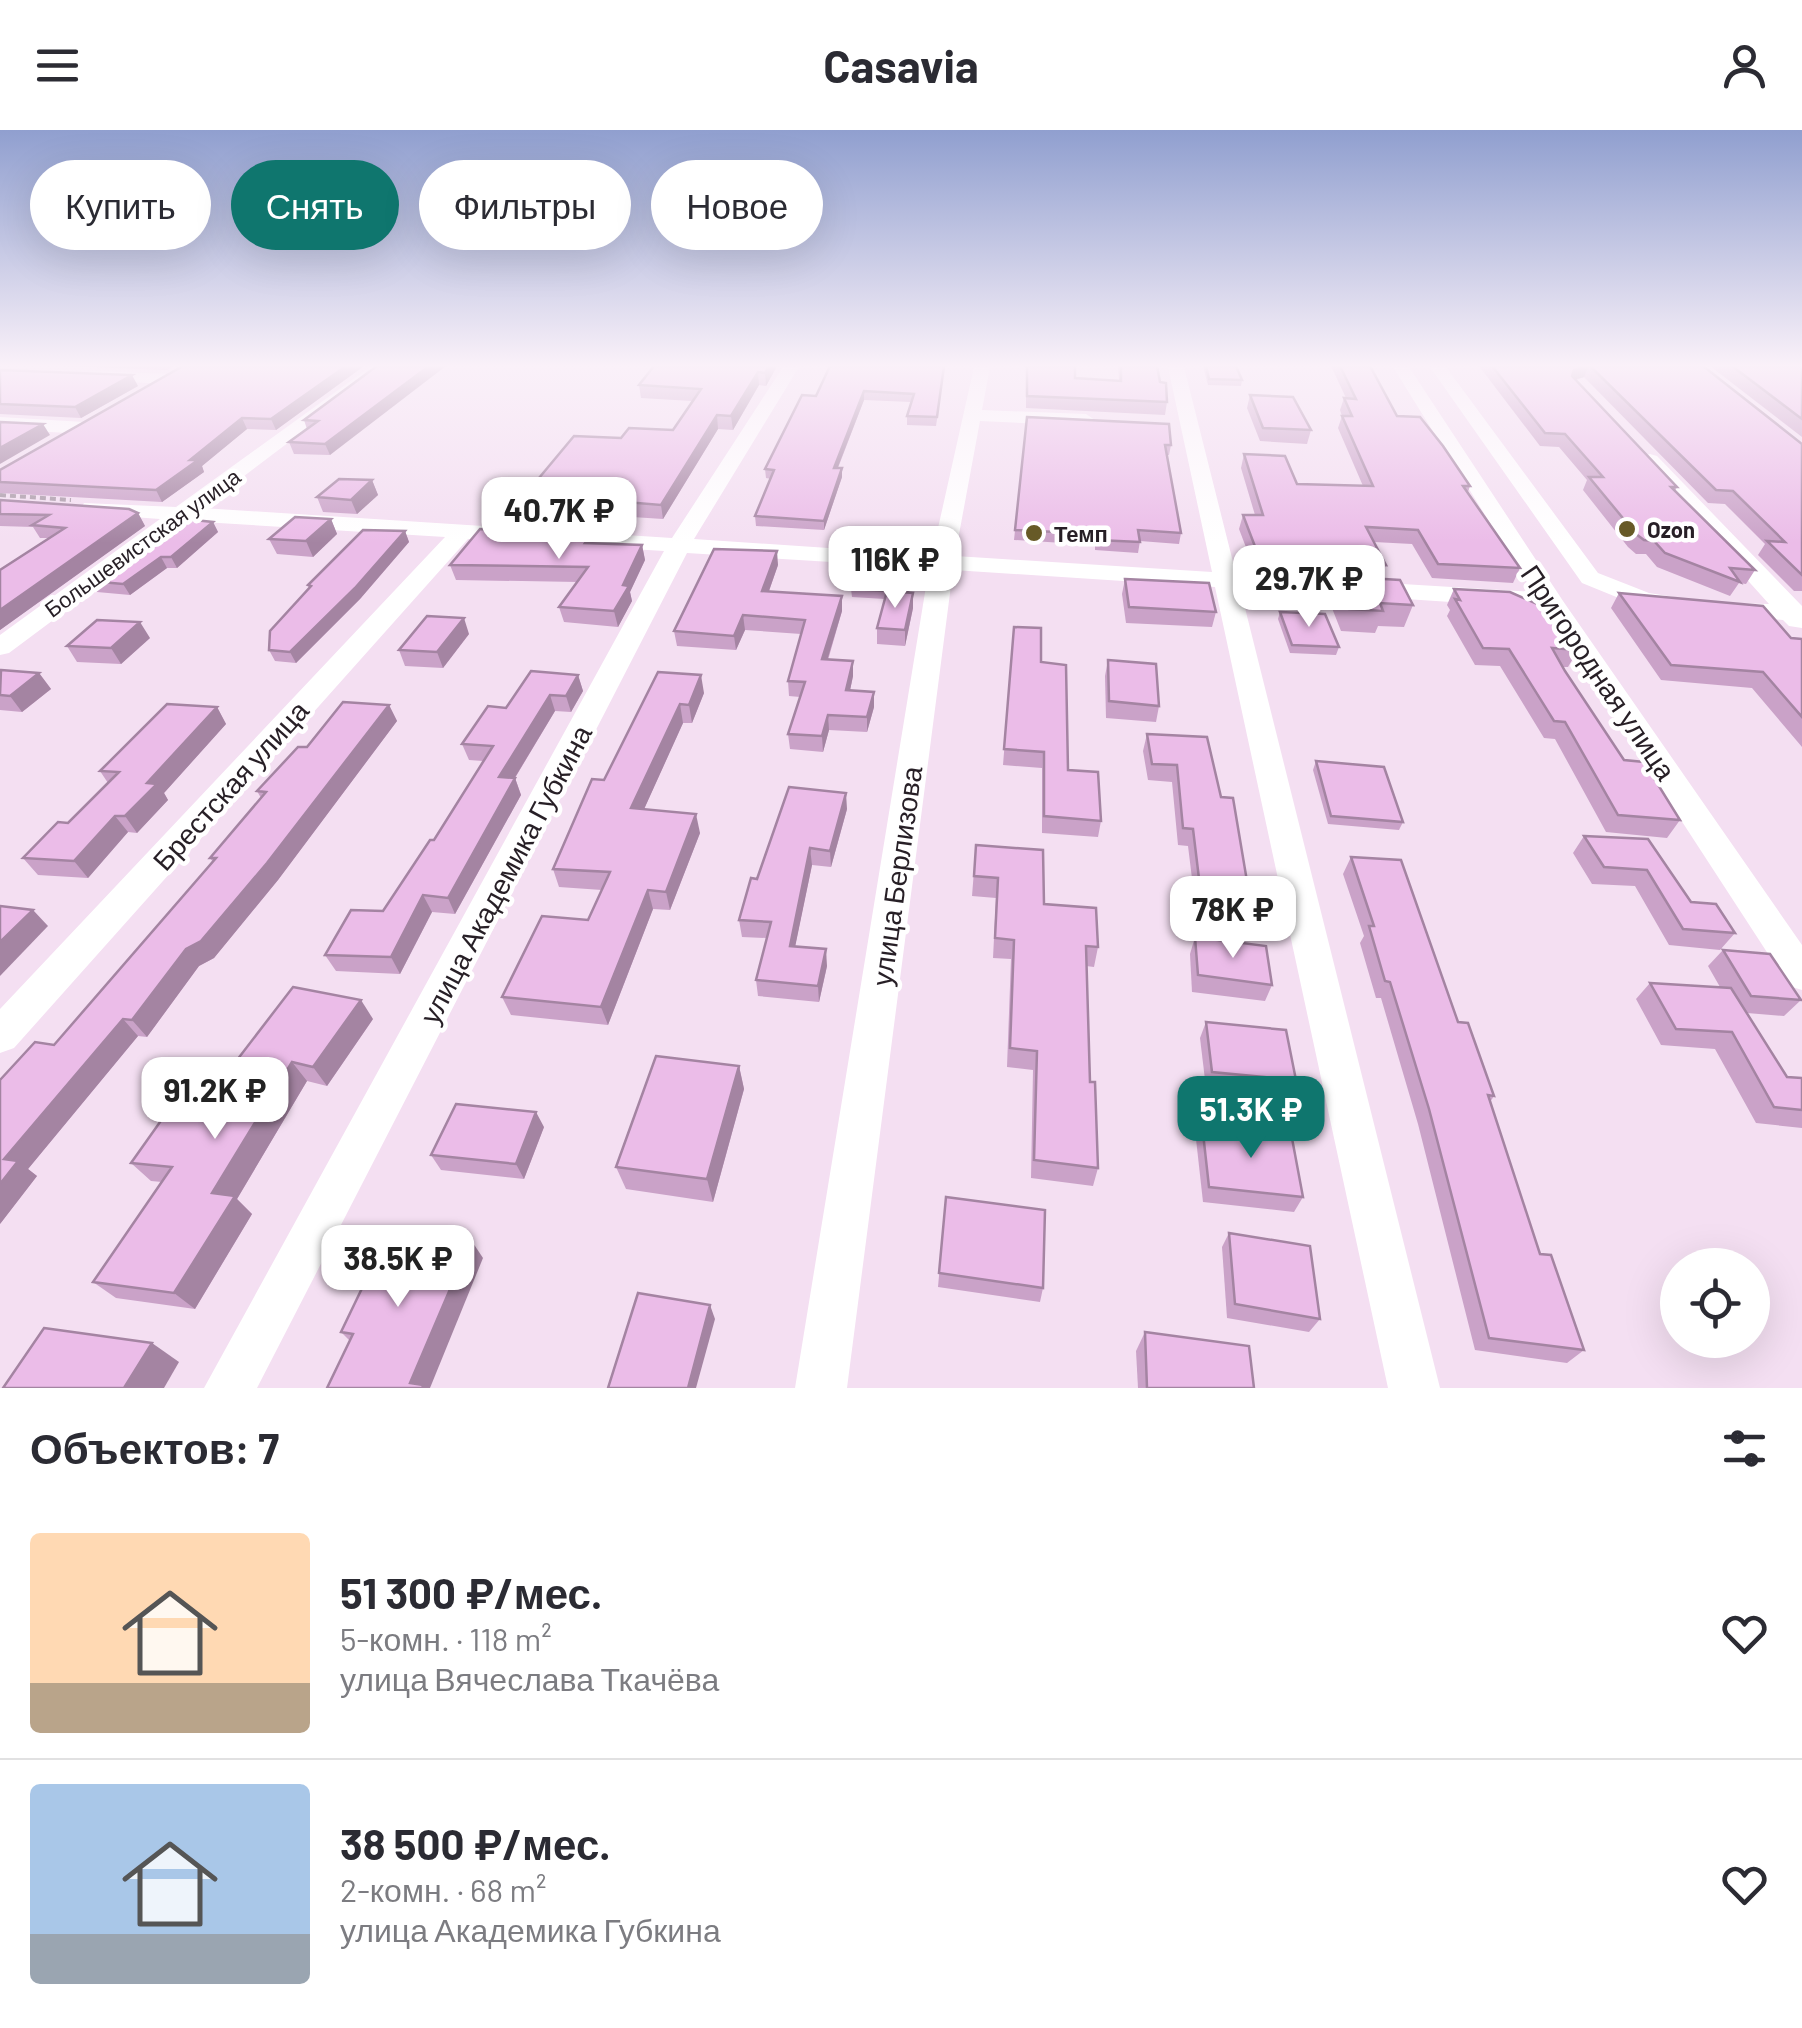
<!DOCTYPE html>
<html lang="ru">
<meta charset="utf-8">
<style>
body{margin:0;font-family:Barlow,sans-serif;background:#f2f2f3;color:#2b2b33;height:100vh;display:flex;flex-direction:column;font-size:38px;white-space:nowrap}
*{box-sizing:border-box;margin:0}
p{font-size:32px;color:#7c7c81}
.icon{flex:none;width:55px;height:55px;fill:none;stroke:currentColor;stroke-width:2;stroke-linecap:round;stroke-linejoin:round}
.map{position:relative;height:1258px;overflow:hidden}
.panel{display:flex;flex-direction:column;background:#fff;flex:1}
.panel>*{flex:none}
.hud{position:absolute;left:30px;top:30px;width:1000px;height:90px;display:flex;gap:20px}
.tools{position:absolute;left:1660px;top:1118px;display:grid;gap:20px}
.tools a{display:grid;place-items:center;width:110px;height:110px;border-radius:50%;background:#fff;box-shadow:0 10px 40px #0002;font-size:50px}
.price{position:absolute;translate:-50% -85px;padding:0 22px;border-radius:20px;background:#fff;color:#222;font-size:32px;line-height:65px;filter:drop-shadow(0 2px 5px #0008)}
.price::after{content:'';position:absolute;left:50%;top:60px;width:30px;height:22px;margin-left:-15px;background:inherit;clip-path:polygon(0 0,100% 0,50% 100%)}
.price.active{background:#0f766e;color:#fff}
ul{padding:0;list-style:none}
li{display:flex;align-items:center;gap:30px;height:250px;padding:0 30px}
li+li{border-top:2px solid #e1e1e2}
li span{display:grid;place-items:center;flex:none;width:280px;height:200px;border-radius:10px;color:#555}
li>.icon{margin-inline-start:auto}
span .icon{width:120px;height:120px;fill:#fffc;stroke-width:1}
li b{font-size:42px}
h2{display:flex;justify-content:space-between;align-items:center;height:120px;padding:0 30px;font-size:42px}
.chip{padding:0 35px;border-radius:45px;background:#fff;box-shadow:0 10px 40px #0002;font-size:35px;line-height:90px}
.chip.active{background:#0f766e;color:#fff}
header{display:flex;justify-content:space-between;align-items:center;height:130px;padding:0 30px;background:#fff;font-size:45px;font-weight:700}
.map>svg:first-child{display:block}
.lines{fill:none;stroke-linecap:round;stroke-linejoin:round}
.path{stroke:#a999a7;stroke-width:4;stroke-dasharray:6 4;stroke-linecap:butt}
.minor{fill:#fff;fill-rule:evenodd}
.wall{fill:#caa2c8}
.shaded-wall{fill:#a484a2}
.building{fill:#ebbce8;stroke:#a484a2;stroke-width:2.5}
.poi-dot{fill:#675a27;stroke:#fff;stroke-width:4}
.labels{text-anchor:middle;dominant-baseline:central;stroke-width:9;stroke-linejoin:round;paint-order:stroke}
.far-poi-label{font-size:22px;font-weight:bold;fill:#271f26;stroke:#fff;text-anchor:start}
.far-street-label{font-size:22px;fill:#271f26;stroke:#fff}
.street-label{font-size:28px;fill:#271f26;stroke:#fff}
</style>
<header><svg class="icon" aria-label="menu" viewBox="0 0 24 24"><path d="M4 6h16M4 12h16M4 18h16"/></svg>Casavia<svg class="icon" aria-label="person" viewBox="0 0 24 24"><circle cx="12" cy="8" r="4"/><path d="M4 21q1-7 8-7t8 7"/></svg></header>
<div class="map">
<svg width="1802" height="1258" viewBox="0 0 1802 1258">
<rect width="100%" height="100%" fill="#f4dff2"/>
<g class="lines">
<path class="path" d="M0,365L71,370"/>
<g class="minor">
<path d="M370,237H388L202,378L672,408L783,237H799L694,409L932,425L974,237H990L982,280L1086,284L1095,290L1086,296L980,291L955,426L1212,442L1168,237H1184L1236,444L1533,462L1393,237H1409L1563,471L1802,815V860L1789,856L1543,478L1240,458L1440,1258H1388L1215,457L953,440L847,1258H795L929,438L687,423L257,1258H204L664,421L468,409L14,918L0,923V879L445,407L186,391L9,523L0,525V505L160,389L92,384L84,383L81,378L84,373L176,377Z"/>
<path d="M1430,237H1446L1598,443L1649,463L1674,467L1677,472L1674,477L1636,475L1582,453Z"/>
<path d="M93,241L170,244L179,249L170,254L87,250L84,246Z"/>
<path d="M0,287L84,292L93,298L84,304L0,299Z"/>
<path d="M1650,324L1657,326L1802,476V498L1789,496L1783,490L1721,483L1718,478L1721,473L1769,474L1643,334V326Z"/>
</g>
</g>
<g class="wall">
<path d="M61,236H174L167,240Z"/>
<path d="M364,236L276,300L247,299L202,336L204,342L162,372L0,363V340Z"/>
<path d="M377,236L330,325L294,324L289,312L307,299L304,290Z"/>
<path d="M654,236H777L766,256L759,255L733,300L718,299L663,389L617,386L608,400L502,393L497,379L534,354L621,308L673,300L692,271L641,268L639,255Z"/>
<path d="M945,236L936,296L907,295V286L911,272L864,270L838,338L842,347L824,400L756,396L755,386L771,349L766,348L765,339L816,266Z"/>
<path d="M1026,236H1075V248L1119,250L1118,236H1157L1160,252L1167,272L1165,285L1026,278Z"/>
<path d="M1203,236H1236L1242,250L1241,256L1208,255Z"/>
<path d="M1331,236H1370L1397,286L1470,356L1468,362L1520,438L1513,453L1432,448L1412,414L1374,412L1386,435L1380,449L1413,475L1404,497L1378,496L1375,503L1341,501L1328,468L1335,446L1255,441L1239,399L1243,385H1255L1241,338L1244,324L1297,354L1363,356L1338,298L1342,286L1340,280L1344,268H1346Z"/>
<path d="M1479,236H1703L1802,314V461H1794L1758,425L1765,414L1725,374L1708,373L1584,247L1576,250L1677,357L1675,361L1755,440L1746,454L1739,453L1730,466L1657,437L1646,424H1636L1628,417L1583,360L1587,350L1559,317L1540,316Z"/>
<path d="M1710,236H1802V307Z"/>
<path d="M0,240L138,256L81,288L0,284Z"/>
<path d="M1250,265L1311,300L1307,314L1260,311L1247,278Z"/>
<path d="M1027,287L1171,315L1169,325H1167L1181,403L1179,414L1140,411L1138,423L1095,420V415L1014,410Z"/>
<path d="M372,350L378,365L357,384L323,382L317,367Z"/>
<path d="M0,370L138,383L145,396L0,500V440L49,408H40L33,397L0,396Z"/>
<path d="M331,389L337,404L313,427L277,424L269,409Z"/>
<path d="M213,392L218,402L177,438H167L130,465L97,462L90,451Z"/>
<path d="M405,401L409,412L360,469L296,533L275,531L269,520L309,458L308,455Z"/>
<path d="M592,413L642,415L645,430L630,462L632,471L618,497L564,492L559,477L578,452L456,450L450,435Z"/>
<path d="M778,435L769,461L842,466V481L828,530L853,546L850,560L874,562V577L867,602L829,600L823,622L790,619L788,604L800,567L789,566L788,551L801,504L745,500L736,520L677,516L674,501Z"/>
<path d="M911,446L909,462L913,463V478L905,516L877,514V498L885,469L852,467L851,459Z"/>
<path d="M1125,449L1216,482L1212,497L1126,493L1122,464Z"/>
<path d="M1454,459L1578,520L1568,537H1563L1624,630L1680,690L1667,708L1606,702L1555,609L1544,608L1500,536L1475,535L1447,486L1450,480L1447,475Z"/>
<path d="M1619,463L1791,508L1802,509V617L1752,558L1661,550L1611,478Z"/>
<path d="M1280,482L1339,517L1336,525L1290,523L1278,489Z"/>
<path d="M1014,497L1041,532L1068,640L1101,691L1098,707L1042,703V638L1003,635Z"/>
<path d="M469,504L443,538L405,536L399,520Z"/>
<path d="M150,508L121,534L77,532L67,516Z"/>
<path d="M1108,530L1159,576L1156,592L1106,588L1105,546Z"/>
<path d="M0,540L39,543L51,559L22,582L0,580Z"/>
<path d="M658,542L704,563L692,593H683L644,679L700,703L670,780L653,779L608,895L511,885L502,867L588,790L602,760L559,757L553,739L604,650Z"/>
<path d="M578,545L583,561L571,582L555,581L515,648L521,665L455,784L432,782L400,844L336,841L325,825L383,781L434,710L483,631L469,630L462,614L506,578Z"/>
<path d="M389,575L397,591L278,750L214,828L199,836L147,907L138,906L28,1039L37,1046L0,1094L54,915L213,732L210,728L261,668L257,661L307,617Z"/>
<path d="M217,577L226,594L164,663L168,670L137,703L128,702L88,748L38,745L23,728L68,693L108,653L100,641Z"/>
<path d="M1147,604L1221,667L1250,769L1244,786L1196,781L1188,716L1178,715L1172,652L1148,650L1143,621Z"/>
<path d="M1316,631L1403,692L1399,700L1328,694L1313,640Z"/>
<path d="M847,679L831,737L812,735L795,816L827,836L819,872L758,866L756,850L767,808L742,807L739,790L757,749Z"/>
<path d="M1584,706L1648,709L1691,772L1735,803L1720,820L1669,815L1635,756L1592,754L1573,723Z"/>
<path d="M976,715L1044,774L1098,817L1094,837L1086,836L1090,952L1098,1038L1093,1056L1031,1048L1033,940L1007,937L1011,829L993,828L996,768L972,766Z"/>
<path d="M1351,727L1458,892L1494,966L1490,972L1540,1124L1584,1220L1567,1233L1475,1220L1418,994L1381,868H1376L1360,813L1364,806L1343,744Z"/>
<path d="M1195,807L1272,855L1265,871L1192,862L1190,824Z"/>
<path d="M1723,820L1801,870L1784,886L1747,883L1787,947L1802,948V998L1756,993L1715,919L1661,915L1636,869L1650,853L1720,857L1708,836Z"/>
<path d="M373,889L327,956L307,951L237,1069L252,1084L195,1179L116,1168L93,1152L162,1052L151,1051L131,1033L224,947Z"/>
<path d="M1206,892L1296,950L1288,966L1206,958L1200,908Z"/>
<path d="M739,936L744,959L713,1072L626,1059L616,1037Z"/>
<path d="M1202,994L1303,1067L1294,1082L1203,1072L1196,1009Z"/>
<path d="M544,997L524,1049L441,1040L431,1025Z"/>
<path d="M946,1067L1043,1158L1040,1172L938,1157Z"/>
<path d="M1229,1103L1320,1189L1309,1202L1227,1188L1222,1117Z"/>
<path d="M483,1128L350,1211L341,1202Z"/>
<path d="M1145,1202L1254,1258H1138L1136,1221Z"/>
</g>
<g class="shaded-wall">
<path d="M346,236H364L276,300L271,289Z"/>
<path d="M429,236H446L330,325L325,314Z"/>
<path d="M769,236H777L766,256L765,243Z"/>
<path d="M1589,236L1584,247L1569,251L1574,240Z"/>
<path d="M758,242L759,255L733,300L731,286Z"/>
<path d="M132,245L138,256L81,288L75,277Z"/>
<path d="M864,261V270L834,347V338Z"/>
<path d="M717,285L718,299L663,389L661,375Z"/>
<path d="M242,288L247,299L202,336L204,342L162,372L156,360L190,330Z"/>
<path d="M43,294L50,305L0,334V318Z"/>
<path d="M842,338V347L824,400V391Z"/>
<path d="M372,350L378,365L357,384L351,370Z"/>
<path d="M614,371L617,386L608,400L604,385Z"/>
<path d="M138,383L145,396L0,500V480Z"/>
<path d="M331,389L337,404L313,427L306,411Z"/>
<path d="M213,392L218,402L177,438L171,427Z"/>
<path d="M405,401L409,412L360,469L296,533L290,522Z"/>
<path d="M642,415L645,430L630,462L632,471L618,497L614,481L623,455Z"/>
<path d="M777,421L778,435L764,475L762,461Z"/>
<path d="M161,427L167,438L130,465L123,454Z"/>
<path d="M913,463V478L905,516V500Z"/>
<path d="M842,466V481L823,544L822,529Z"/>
<path d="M743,485L745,500L736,520L734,506Z"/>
<path d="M464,488L469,504L443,538L437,522Z"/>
<path d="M140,492L150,508L121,534L111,518Z"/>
<path d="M853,531V546L847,575L846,560Z"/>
<path d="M39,543L51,559L22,582L10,566Z"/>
<path d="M578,545L583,561L571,582L566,566Z"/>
<path d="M701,545L704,563L692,593L689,575Z"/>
<path d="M874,562V577L867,602V587Z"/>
<path d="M550,565L555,581L505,664L499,647Z"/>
<path d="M680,574L683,593L636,697L631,678Z"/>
<path d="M389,575L397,591L278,750L214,828L199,836L147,907L132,890L186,819Z"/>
<path d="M217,577L226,594L164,663L168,670L137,703L125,686L147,653Z"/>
<path d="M828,585L829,600L823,622L822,606Z"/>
<path d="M515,648L521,665L455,784L448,768Z"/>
<path d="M846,663L847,679L831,737L830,721Z"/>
<path d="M696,684L700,703L670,780L666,762Z"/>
<path d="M115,686L128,702L88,748L74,731Z"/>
<path d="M810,718L812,735L792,832L790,816Z"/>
<path d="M648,760L653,779L608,895L601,877Z"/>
<path d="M423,765L432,782L400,844L391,827Z"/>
<path d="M33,780L48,796L0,846V812Z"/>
<path d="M826,819L827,836L819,872L818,856Z"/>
<path d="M361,870L373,889L327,956L313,937Z"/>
<path d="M123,889L138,906L28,1039L37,1046L0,1094V1054L4,1029Z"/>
<path d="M292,932L307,951L237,1069L252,1084L195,1179L174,1163L212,1063Z"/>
<path d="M739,936L744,959L713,1072L707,1049Z"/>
<path d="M536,982L544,997L524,1049L516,1034Z"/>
<path d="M471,1110L483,1128L430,1258H415L410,1253Z"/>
<path d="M710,1175L715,1189L696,1258H688Z"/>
<path d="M152,1213L179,1232L164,1258H124Z"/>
</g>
<g class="building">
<path d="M183,236H346L271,289L242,288L190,330H198L156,360L0,352V340Z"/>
<path d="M377,236H429L325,314L289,312L318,291L304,290Z"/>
<path d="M654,236H769L765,243L758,242L731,286L717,285L661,375L614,371L604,385L497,379L519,353L534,354L574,306L621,308L629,298L673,300L701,259L639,255Z"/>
<path d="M830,236H944L937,287L907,286L914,264L864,261L834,338H842L824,391L755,386L774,340L765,339L802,265L816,266Z"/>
<path d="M1027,236H1075V248L1121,251V236H1157L1160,252L1166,253L1167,272L1027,266Z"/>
<path d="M1206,236H1236L1242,250L1209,249Z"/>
<path d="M1340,236H1370L1397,286L1420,287L1443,316L1470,356H1463L1520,438L1438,434L1418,400L1366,397L1386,435L1259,427L1243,385H1263L1244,324L1285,326L1297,354L1373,356L1342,286H1352L1344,268L1356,269Z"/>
<path d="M1492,236H1587L1574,240L1572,246L1677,357H1671L1755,440L1730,438L1740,452L1665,423L1654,411L1644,410L1636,404L1589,347H1603L1565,304L1545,303Z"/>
<path d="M1590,236H1703L1802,314V445L1767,411L1785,412L1733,361L1716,360Z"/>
<path d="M1732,236H1802V289Z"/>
<path d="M0,240L132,245L75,277L0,274Z"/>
<path d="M1250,265L1293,267L1311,300L1263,298Z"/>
<path d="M1027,287L1169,294L1171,315H1165L1181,403L1138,400L1140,412L1097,410L1096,404L1015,400Z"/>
<path d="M0,292L43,294L0,318Z"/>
<path d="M339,349L372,350L351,370L317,367Z"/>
<path d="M0,370L129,379L138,383L0,480V440L65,398L32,395L49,385L0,384Z"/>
<path d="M295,387L331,389L306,411L269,409Z"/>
<path d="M175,388L213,392L171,427H161L123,454L90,451Z"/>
<path d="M480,399L590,406L585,413L642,415L623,455L629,456L614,481L559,477L588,437L450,435Z"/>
<path d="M363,400L405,401L355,458L290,522L269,520L270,501L311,456L308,455Z"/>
<path d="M714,419L777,421L762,461L842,466L822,529L853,531L846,560L874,562L867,587L828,585L822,606L788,604L805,552L788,551L805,490L743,485L734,506L674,501Z"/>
<path d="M857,436L911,438L908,462L851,459Z"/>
<path d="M1335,446L1400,450L1413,475L1380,473L1383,481L1349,479Z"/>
<path d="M1125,449L1209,453L1216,482L1129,477Z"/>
<path d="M1454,459L1510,462L1551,480L1578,520L1552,518L1565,541L1624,630L1644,632L1680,690L1618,685L1565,592L1554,591L1509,519L1483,518L1455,469L1460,470Z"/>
<path d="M887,461L913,463L905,500L877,498Z"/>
<path d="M1619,463L1763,476L1791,508L1802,509V587L1763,542L1671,535Z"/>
<path d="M1280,482L1325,484L1339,517L1292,515Z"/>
<path d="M427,486L464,488L437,522L399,520Z"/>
<path d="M97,490L140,492L111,518L67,516Z"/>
<path d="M1014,497L1041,498V532L1066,535L1068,640L1098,642L1101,691L1044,686V622L1004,619Z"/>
<path d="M1108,530L1156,534L1159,576L1109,571Z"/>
<path d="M1,540L39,543L10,566L0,565Z"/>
<path d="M531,541L578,545L566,566L550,565L499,647L515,648L448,768L423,765L391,827L325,825L351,780L383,781L430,710H434L493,616L462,614L488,576L506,578Z"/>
<path d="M658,542L701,545L689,575L680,574L631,678L696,684L666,762L648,760L601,877L502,867L542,786L588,790L610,742L553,739L592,649L604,650Z"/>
<path d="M343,572L389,575L267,733L201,811L186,819L132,890L123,889L4,1029L18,1031L0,1054V950L35,912L54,915L216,728H210L266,662L257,661L298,617H307Z"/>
<path d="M167,574L217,577L147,653L157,654L125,686H115L74,731L23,728L58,692L68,693L119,642L100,641Z"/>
<path d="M1147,604L1207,607L1221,667L1233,668L1250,769L1201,765L1193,699L1183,698L1177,635L1152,634Z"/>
<path d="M1316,631L1384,637L1403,692L1331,686Z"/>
<path d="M789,657L846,663L830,721L810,718L790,816L826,819L818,856L756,850L771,792L739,790L751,748L757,749Z"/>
<path d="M1584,706L1648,709L1691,772L1716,774L1735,803L1683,799L1647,740L1604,737Z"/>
<path d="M976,715L1043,720L1044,774L1096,778L1098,817L1086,816L1090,952H1095L1098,1038L1034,1030L1037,921L1010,918L1014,810L995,808L998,748L974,746Z"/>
<path d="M1351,727L1401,730L1458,892L1468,893L1494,966L1488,965L1540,1124L1551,1125L1584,1220L1489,1208L1429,979L1390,852L1385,851L1369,796H1374Z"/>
<path d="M0,776L33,780L0,812Z"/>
<path d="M1195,807L1266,816L1272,855L1198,845Z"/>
<path d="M1723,820L1770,824L1801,870L1751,866Z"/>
<path d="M1650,853L1731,858L1787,947L1802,948V980L1774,977L1732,902L1676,899Z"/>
<path d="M293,857L361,870L313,937L292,932L212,1063L235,1066L174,1163L93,1152L172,1037L131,1033L194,944L224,947Z"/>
<path d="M1206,892L1286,900L1296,950L1212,942Z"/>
<path d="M656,926L739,936L707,1049L616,1037Z"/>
<path d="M456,974L536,982L516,1034L431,1025Z"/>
<path d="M1202,994L1291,1003L1303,1067L1209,1057Z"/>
<path d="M946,1067L1045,1080L1043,1158L939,1143Z"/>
<path d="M390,1100L471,1110L410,1253L423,1255L422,1258H327L353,1204L341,1202Z"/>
<path d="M1229,1103L1310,1116L1320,1189L1235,1174Z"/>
<path d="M638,1163L710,1175L688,1258H608Z"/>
<path d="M44,1198L152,1213L124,1258H3Z"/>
<path d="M1145,1202L1249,1216L1254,1258H1147Z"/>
</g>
<linearGradient id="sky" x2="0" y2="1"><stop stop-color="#909fcf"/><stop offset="0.57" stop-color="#faf1f9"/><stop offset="1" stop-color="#faf1f9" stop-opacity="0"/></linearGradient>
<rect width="1802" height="413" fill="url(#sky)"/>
<g class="poi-dot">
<circle cx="1627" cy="399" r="10"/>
<circle cx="1034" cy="403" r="10"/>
</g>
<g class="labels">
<g class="far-poi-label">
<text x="1647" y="399">Ozon</text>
<text x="1054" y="403">Темп</text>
</g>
<g class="far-street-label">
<text transform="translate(142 412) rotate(-36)">Большевистская улица</text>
</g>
<g class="street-label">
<text transform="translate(1599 542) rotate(56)">Пригородная улица</text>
<text transform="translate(230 655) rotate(-48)">Брестская улица</text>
<text transform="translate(505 744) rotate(-62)">улица Академика Губкина</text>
<text transform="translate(896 746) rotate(-82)">улица Берлизова</text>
</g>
</g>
</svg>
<div class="tools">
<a><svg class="icon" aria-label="locate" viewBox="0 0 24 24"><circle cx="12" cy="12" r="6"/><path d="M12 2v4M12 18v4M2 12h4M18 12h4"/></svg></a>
</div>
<b class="price" style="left:559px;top:432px">40.7K ₽</b>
<b class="price" style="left:895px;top:481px">116K ₽</b>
<b class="price" style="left:1309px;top:500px">29.7K ₽</b>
<b class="price" style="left:1233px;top:831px">78K ₽</b>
<b class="price" style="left:215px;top:1012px">91.2K ₽</b>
<b class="price active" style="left:1251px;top:1031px">51.3K ₽</b>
<b class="price" style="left:398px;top:1180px">38.5K ₽</b>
<div class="hud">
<a class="chip">Купить</a>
<a class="chip active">Снять</a>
<a class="chip">Фильтры</a>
<a class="chip">Новое</a>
</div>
</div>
<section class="panel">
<h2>Объектов: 7<svg class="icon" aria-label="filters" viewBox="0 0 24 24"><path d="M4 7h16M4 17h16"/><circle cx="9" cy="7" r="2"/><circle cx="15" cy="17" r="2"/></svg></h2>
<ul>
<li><span style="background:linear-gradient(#ffd9b3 75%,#b9a48a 0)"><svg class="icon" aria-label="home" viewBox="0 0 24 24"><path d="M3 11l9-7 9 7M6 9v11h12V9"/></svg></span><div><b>51 300 ₽/мес.</b><p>5-комн. · 118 m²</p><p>улица Вячеслава Ткачёва</p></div><svg class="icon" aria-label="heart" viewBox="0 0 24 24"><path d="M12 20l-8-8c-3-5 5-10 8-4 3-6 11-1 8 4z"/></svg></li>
<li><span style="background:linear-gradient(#a9c7e8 75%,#9aa5b1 0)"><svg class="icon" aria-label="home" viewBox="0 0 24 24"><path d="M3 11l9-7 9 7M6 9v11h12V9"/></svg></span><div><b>38 500 ₽/мес.</b><p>2-комн. · 68 m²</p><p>улица Академика Губкина</p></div><svg class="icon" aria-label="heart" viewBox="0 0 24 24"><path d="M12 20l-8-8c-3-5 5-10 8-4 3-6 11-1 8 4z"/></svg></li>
</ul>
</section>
